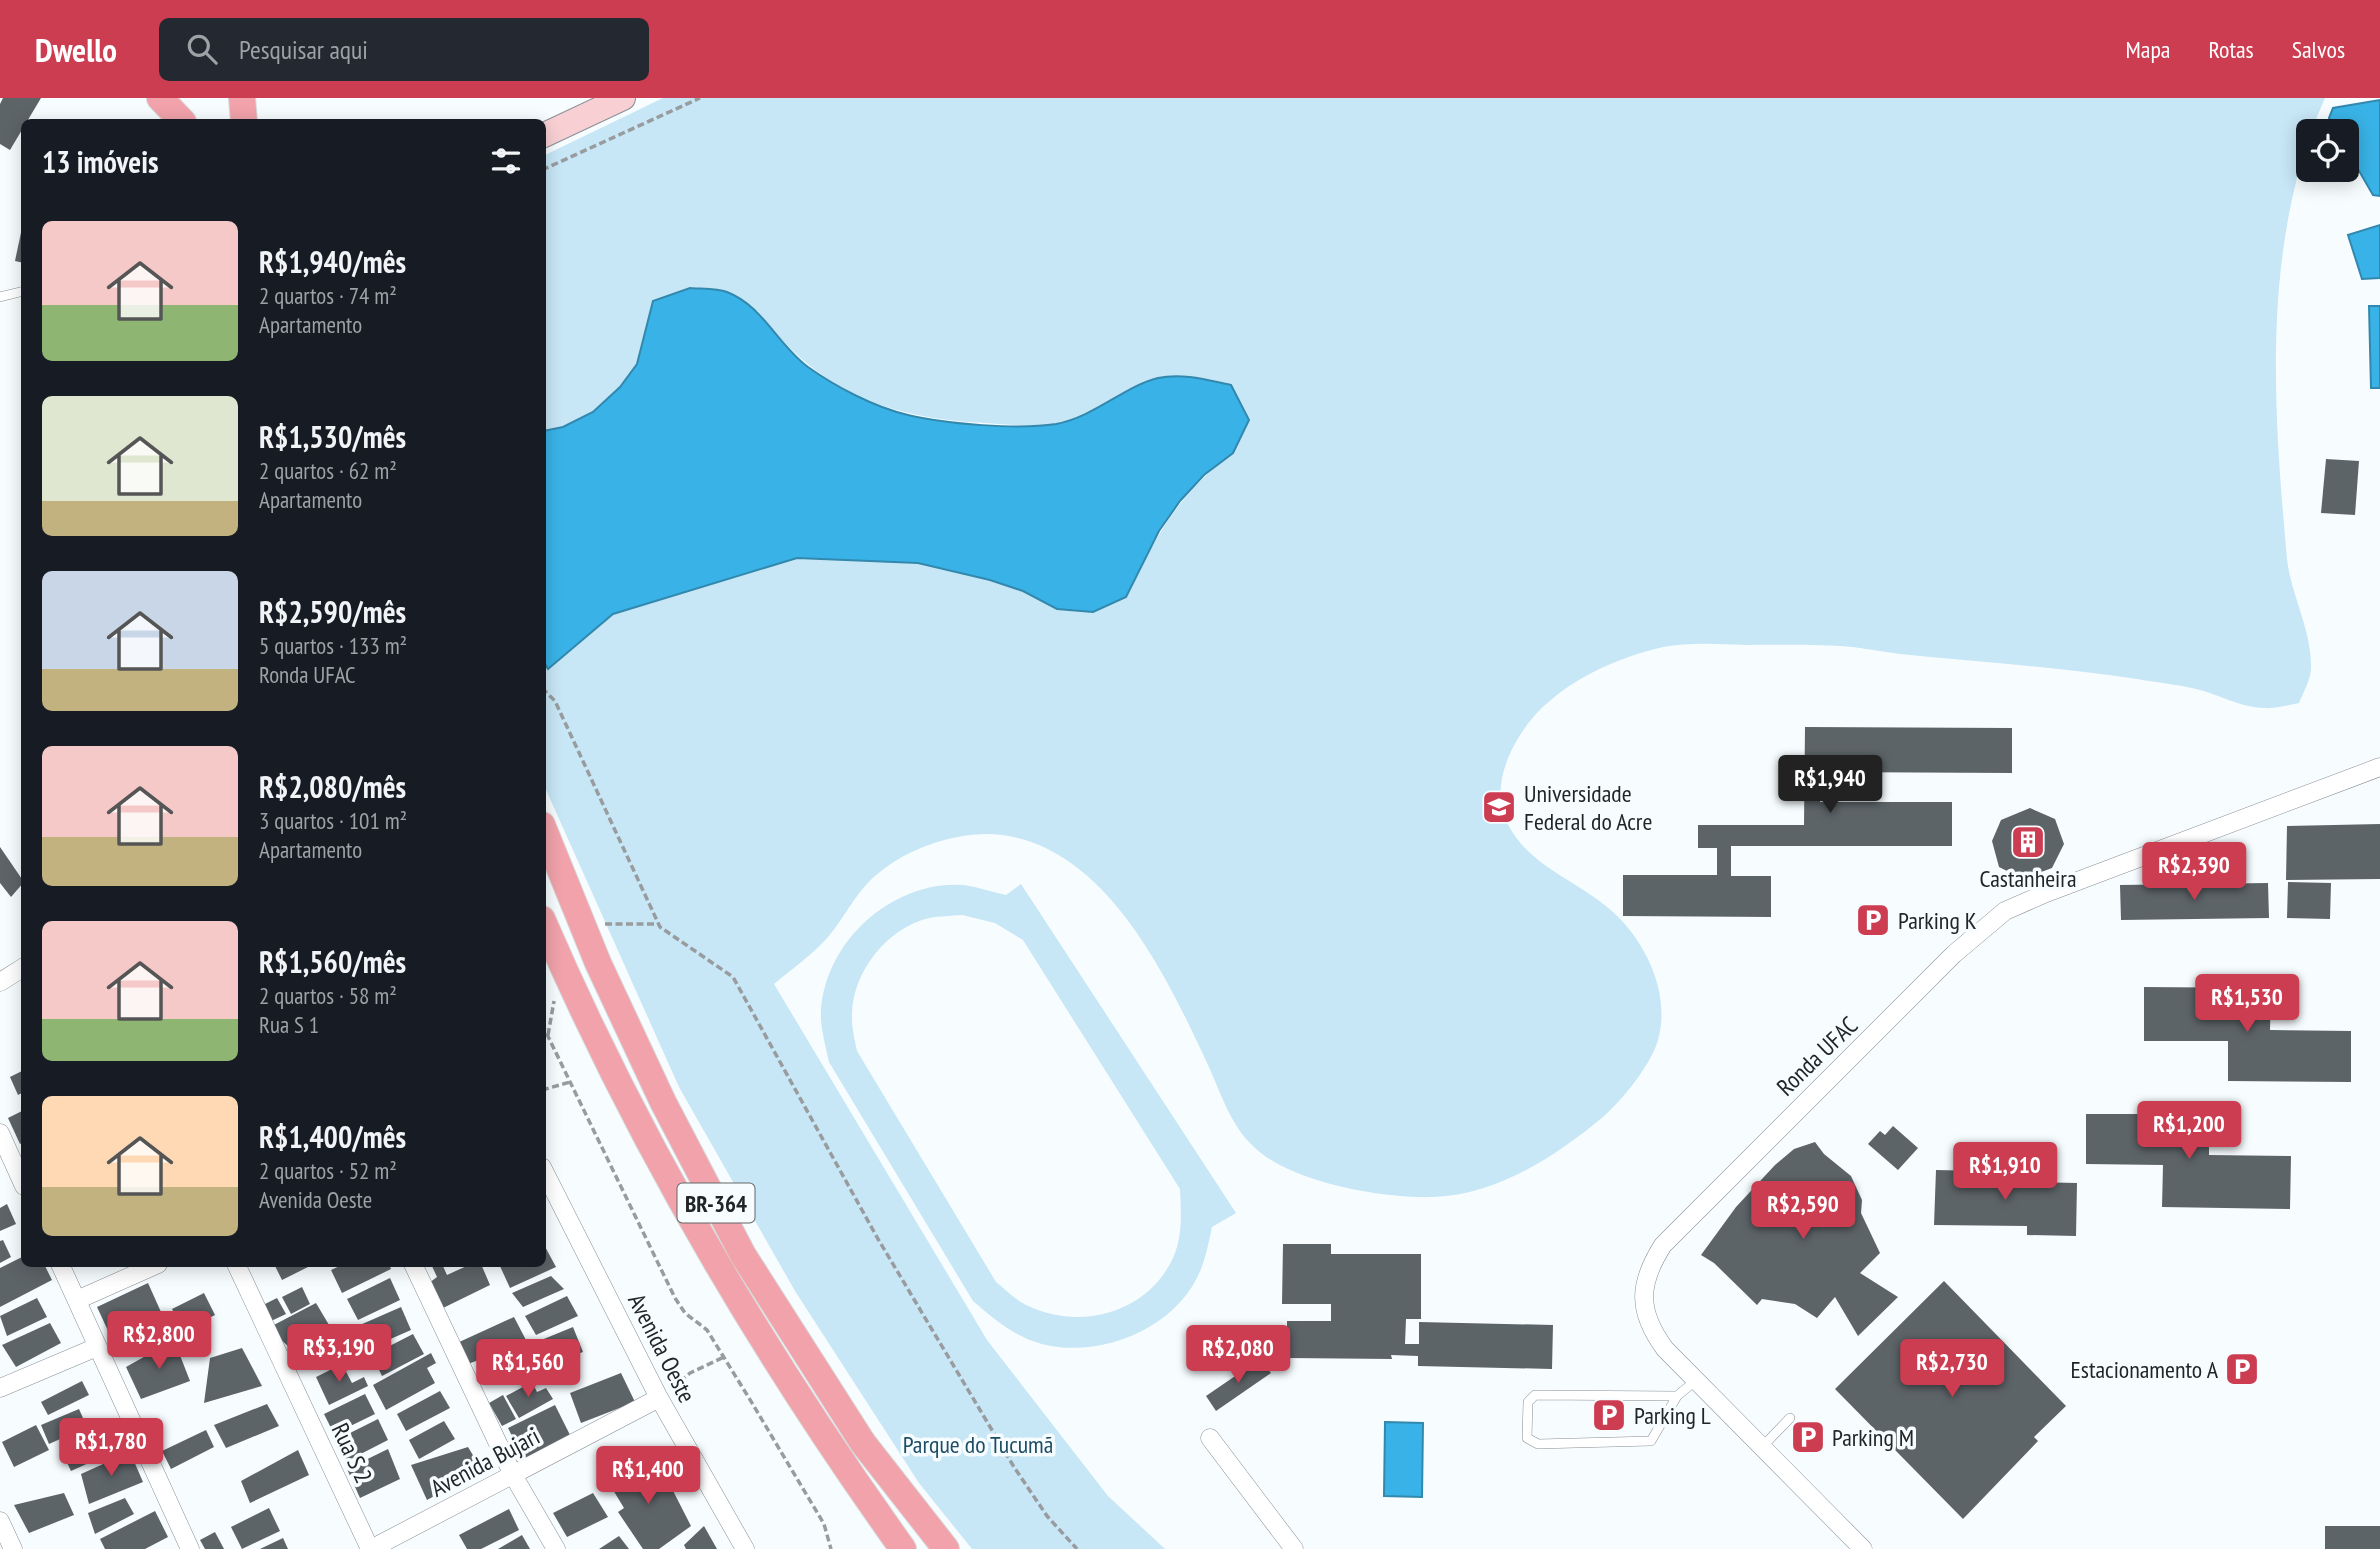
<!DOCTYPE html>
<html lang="pt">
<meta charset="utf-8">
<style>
body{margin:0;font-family:"PT Sans Narrow",sans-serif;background:#242831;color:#f1f3f6;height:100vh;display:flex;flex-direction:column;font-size:26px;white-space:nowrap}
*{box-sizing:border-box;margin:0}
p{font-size:23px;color:#9ea1a6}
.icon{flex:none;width:38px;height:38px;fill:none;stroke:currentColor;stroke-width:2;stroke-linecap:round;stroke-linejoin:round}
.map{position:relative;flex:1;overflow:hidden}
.side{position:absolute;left:21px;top:21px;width:525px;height:1148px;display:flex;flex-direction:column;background:#171b24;border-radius:10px;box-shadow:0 4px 18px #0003}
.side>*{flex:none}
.controls{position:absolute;left:2296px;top:21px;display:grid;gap:14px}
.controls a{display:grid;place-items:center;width:63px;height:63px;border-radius:10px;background:#171b24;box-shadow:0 4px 18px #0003;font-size:35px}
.price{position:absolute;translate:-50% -60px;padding:0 16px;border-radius:7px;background:#cd3d52;color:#fff;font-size:23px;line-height:46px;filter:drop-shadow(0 2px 4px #0008)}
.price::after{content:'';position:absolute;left:50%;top:42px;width:21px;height:16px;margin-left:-10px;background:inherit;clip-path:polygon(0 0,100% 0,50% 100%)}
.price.current{background:#222;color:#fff}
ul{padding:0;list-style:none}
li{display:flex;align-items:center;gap:21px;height:175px;padding:0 21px}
li span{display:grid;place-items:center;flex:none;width:196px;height:140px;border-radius:10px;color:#555}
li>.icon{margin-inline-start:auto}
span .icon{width:84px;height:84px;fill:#fffc;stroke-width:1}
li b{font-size:30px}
h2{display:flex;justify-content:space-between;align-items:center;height:84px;padding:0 21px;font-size:30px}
header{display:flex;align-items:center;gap:42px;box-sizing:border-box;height:98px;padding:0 35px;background:#cd3d52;color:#fff}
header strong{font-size:33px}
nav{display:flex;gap:38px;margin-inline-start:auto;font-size:24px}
.search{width:490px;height:63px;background:#242831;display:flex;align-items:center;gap:18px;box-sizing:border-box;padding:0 24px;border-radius:10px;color:#9ea1a6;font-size:26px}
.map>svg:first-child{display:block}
.green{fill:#c7e6f6;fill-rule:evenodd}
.water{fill:#39b3e7;stroke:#3288ad;stroke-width:2}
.building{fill:#5d6468}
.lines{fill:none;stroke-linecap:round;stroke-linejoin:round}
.lane-casing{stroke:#888f94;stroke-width:10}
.street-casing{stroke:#888f94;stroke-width:19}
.secondary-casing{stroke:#888f94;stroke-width:26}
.primary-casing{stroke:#d7d8d8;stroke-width:28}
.path{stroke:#989c9f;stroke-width:3.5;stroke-dasharray:7 3.5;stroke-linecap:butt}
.lane{stroke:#fff;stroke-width:9}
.street{stroke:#fff;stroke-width:18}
.secondary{stroke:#f8d0d4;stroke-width:24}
.primary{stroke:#f1a2aa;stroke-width:26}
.labels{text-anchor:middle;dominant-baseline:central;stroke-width:7;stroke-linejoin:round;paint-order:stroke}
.shield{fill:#f7fcff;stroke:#626667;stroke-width:2}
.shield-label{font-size:23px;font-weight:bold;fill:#222526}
.poi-label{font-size:24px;fill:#222526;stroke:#f7fcff;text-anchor:start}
.street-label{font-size:24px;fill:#222526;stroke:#f7fcff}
.park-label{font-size:24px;fill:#1d4d63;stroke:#f7fcff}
</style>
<header>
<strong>Dwello</strong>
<div class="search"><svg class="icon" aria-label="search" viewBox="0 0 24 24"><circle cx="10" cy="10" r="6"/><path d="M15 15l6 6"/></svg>Pesquisar aqui</div>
<nav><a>Mapa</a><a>Rotas</a><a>Salvos</a></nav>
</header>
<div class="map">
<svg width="2380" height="1451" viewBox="0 0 2380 1451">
<rect width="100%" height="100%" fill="#f7fcff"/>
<g class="green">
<path d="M663,0H2325C2261,143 2273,306 2287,461C2291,497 2312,533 2311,570C2311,581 2303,595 2299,605C2288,607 2275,611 2264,610C2245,610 2225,600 2207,594C2184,587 2160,585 2137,581C2059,569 1979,564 1900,556C1884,554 1869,551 1853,549C1817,546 1781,547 1746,547C1719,546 1690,544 1663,549C1615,560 1562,584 1530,623C1509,650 1491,689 1506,722C1526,768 1578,782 1613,814C1646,844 1671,896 1658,942C1651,967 1622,1002 1603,1019C1556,1058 1497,1097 1434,1099C1384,1101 1291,1085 1254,1049C1230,1027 1221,995 1208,967C1168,881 1108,751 1002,737C962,732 912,748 880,774C857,791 846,818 828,839C813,856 792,871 774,886L987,1242L1108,1398L1165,1451H972L919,1385L795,1193L679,989L543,685L542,560L548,570L613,516L797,460L918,465L990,482L1023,493L1057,511L1126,499C1158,436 1176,398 1233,355L1157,280C1125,297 1091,321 1055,326C1033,329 1009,327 986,325C889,321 817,293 758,213L653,203L637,266L620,289L593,314L563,329L543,333V58Z"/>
<path d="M1021,786L1236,1115L1212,1129C1209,1143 1206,1158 1201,1171C1179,1227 1109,1258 1051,1248C1020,1243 996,1223 973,1203L829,964C826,950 822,935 821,922C819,848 891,781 964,787C978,789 992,794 1006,797ZM962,817L995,825L1023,842L1180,1091C1181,1114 1183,1138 1173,1160C1147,1216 1079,1233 1026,1207C1015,1202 1005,1191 996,1184L857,953C855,943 852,932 852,921C850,877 886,830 929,820C939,818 951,818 962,817Z"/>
</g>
<g class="water">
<path d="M2380,2V98L2373,97L2347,52V33H2336L2329,20L2333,10Z"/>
<path d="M2380,127V180L2362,181L2348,137Z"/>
<path d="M690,190C701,191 717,190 727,194C763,208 777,246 808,269C836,289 874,309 908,317C946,326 1018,332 1056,326C1094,319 1125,288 1158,280C1183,275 1207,282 1231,287L1249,322L1233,355L1204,377L1180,403L1159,433L1126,499L1093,514L1057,511L1023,493L990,482L918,465L797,460L613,516L548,571L542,560L543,333L563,329L593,314L620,289L637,266L653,203Z"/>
<path d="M2369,208H2380V290H2371Z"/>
<path d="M1385,1324L1423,1325L1422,1399L1384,1398Z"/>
</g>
<g class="building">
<path d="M3,0H41L10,52L0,46V6Z"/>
<path d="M23,125H24V165L15,163Z"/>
<path d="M2326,361L2359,363L2355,417L2321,415Z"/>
<path d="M1805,629L2012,630V675L1820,674V704H1952V748H1731V778H1771V819L1623,818V777H1717V750H1698V727H1804Z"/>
<path d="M2030,710L2055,721L2064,746L2052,770L2023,781L1999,769L1992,743L2001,722Z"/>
<path d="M2380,726V781L2286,782L2287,728Z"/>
<path d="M0,749L24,784L11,799L0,785Z"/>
<path d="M2288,784L2331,785L2330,821L2287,820Z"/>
<path d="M2268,785L2269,820L2121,822L2120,787Z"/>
<path d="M2144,889L2271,890L2270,932L2351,933V984L2228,983V943H2144Z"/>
<path d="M24,972V994L18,997L10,979Z"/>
<path d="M24,1012V1044L20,1046L8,1020Z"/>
<path d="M2086,1016H2209V1057L2291,1058L2290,1111L2162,1109L2163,1067L2086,1066Z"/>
<path d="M1893,1028L1918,1050L1898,1072L1868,1046L1880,1033L1885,1037Z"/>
<path d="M1815,1044L1824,1056L1851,1078L1862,1102L1861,1115L1880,1155L1860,1175L1898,1199L1858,1238L1835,1199L1817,1220L1795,1206L1762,1201L1757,1207L1714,1165L1701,1157L1736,1109L1775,1067L1794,1051Z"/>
<path d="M1936,1072L2026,1074V1084L2077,1085L2076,1138L2027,1137V1128L1934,1127Z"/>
<path d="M7,1106L16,1126L0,1133V1110Z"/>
<path d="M3,1142L11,1159L0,1165V1143Z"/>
<path d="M542,1143L556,1169L510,1190L499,1166H542Z"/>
<path d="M1283,1146H1331V1156H1421V1221H1406L1405,1246H1419V1224L1553,1227L1552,1271L1418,1268V1258L1391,1257L1392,1261L1287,1260V1223H1331V1206H1282Z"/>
<path d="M24,1158V1166H44L52,1182L0,1209V1170Z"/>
<path d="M274,1166H314L282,1182Z"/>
<path d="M344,1166H389L391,1171L342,1195L331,1172Z"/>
<path d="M431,1166H442L447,1177L471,1166H481L490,1187L441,1211L429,1185L437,1179Z"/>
<path d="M551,1178L564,1191L523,1209L512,1195Z"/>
<path d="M390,1180L400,1202L358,1222L347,1201Z"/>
<path d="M1944,1183L2066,1308L2034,1339L2038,1343L1963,1421L1835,1291Z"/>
<path d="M148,1185L161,1214L110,1237L97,1209Z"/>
<path d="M302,1189L310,1206L291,1216L282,1199Z"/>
<path d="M204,1195L215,1217L183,1233L172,1211Z"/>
<path d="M567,1198L578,1218L536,1237L525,1218Z"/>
<path d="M37,1200L47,1219L7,1238L0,1218Z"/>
<path d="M277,1200L286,1216L269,1224L261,1208Z"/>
<path d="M316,1205L345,1254L312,1270L268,1230Z"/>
<path d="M401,1209L411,1232L370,1250L360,1227Z"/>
<path d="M514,1219L527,1244L468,1266L457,1245Z"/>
<path d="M50,1225L61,1245L16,1269L2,1247Z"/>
<path d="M573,1229L583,1254L544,1268L534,1245Z"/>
<path d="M413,1236L424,1256L382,1278L372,1257Z"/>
<path d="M174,1242L190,1283L141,1301L126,1269Z"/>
<path d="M242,1250L262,1288L204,1305L210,1260Z"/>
<path d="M431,1255L436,1265L427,1270L435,1285L386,1312L373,1287Z"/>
<path d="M1260,1261L1271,1275L1216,1313L1206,1298Z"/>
<path d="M342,1266L352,1285L364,1279L368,1288L329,1307L316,1279Z"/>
<path d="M621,1275L635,1304L581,1325L570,1295Z"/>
<path d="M82,1283L89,1297L48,1317L41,1304Z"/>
<path d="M532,1284L537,1294L546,1290L553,1301L519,1320L506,1298Z"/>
<path d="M440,1293L450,1310L406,1333L397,1316Z"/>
<path d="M365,1296L375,1316L334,1336L324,1316Z"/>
<path d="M503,1297L516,1321L502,1328L489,1305Z"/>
<path d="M267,1306L279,1328L226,1350L214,1327Z"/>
<path d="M555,1307L571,1339L524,1362L508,1330Z"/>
<path d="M79,1311L87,1329L49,1346L41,1327Z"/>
<path d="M378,1321L388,1342L347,1363L336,1342Z"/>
<path d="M444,1323L455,1341L419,1361L409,1342Z"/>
<path d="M36,1327L49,1352L14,1369L2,1344Z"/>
<path d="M206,1332L214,1349L171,1371L162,1353Z"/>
<path d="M94,1341L102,1359L71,1373L62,1354Z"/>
<path d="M468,1349L482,1372L427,1402L411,1367Z"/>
<path d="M388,1351L400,1381L360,1400L347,1371Z"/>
<path d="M298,1352L309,1377L250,1405L241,1383Z"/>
<path d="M130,1354L143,1384L89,1406L81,1376Z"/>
<path d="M641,1359L658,1388L668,1383L691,1428L659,1451H643L618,1414L624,1410L607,1382Z"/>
<path d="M64,1395L74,1417L29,1435L14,1407Z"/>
<path d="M593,1395L608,1419L567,1439L553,1415Z"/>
<path d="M125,1400L134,1416L95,1436L88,1415Z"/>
<path d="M269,1410L280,1433L242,1451L231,1429Z"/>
<path d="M509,1411L519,1432L481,1451H467L459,1437Z"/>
<path d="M155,1413L168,1439L145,1451H105L100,1441Z"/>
<path d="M704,1428L717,1451H686L684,1447Z"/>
<rect x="2325" y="1428" width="55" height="23"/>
<path d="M215,1434L224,1451H205L200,1442Z"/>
<path d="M522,1437L530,1451H498Z"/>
<path d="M619,1438L629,1451H599Z"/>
<path d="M283,1440L288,1451H260Z"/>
</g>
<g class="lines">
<g class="lane-casing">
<g id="lane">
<path d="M0,199L24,193"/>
<path d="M1677,1298L1535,1297L1528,1304L1527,1340L1538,1346L1651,1343L1677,1298L1695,1283"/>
<path d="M1762,1349L1790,1320"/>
</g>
</g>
<g class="street-casing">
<g id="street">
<path d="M0,884L24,869"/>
<path d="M0,1035L24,1088"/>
<path d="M542,1069L659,1300L745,1451"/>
<path d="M60,1166L190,1451"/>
<path d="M236,1166L370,1451"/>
<path d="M413,1166L513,1377L556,1451"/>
<path d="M77,1202L158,1166"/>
<path d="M0,1290L97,1249"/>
<path d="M1210,1340L1294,1451"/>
<path d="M0,1423L13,1451"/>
<path d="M371,1451L659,1300"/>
<path d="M1863,1451L1665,1251C1637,1213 1638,1186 1663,1147L1954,856L2005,813L2046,795L2380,669"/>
</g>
</g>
<g class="secondary-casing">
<path id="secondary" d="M542,38L623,0"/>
</g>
<g class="primary-casing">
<g id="primary">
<path d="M160,0L183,24"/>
<path d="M242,0L244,24"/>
<path d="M542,727L598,865L663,1004L743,1157L863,1345L946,1451"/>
<path d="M542,821C638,1044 762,1254 903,1451"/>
</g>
</g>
<g class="path">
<path d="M542,72L700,0"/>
<path d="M542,590L555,603L660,829L733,879L878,1141L1014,1369L1047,1418L1077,1451"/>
<path d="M605,826H659"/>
<path d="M542,926L675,1200L685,1215L707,1232L749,1300L824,1426L831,1451"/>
<path d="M548,937L554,903"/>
<path d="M542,992L570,984"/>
<path d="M672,1290L690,1275L724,1259"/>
</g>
<use href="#lane" class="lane"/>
<use href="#street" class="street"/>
<use href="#secondary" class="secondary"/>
<use href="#primary" class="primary"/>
</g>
<defs>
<g id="university-square" transform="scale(1.75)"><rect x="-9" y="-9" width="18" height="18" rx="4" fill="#cd3d52" stroke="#f7fcff"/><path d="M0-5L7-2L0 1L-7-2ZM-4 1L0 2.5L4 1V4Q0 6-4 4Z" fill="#fff"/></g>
<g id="building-square" transform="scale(1.75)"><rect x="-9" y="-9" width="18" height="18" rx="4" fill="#cd3d52" stroke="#f7fcff"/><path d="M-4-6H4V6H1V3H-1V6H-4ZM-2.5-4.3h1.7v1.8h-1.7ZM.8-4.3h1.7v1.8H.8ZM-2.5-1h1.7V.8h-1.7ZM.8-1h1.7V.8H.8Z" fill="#fff"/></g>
<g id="parking-square" transform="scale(1.75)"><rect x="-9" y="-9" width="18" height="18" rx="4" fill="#cd3d52" stroke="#f7fcff"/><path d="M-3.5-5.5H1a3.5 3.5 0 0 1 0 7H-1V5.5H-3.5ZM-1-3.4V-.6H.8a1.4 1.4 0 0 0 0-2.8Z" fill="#fff"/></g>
</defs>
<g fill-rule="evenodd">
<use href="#university-square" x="1499" y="709"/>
<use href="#building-square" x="2028" y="744"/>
<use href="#parking-square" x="1873" y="822"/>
<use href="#parking-square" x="2242" y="1271"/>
<use href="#parking-square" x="1609" y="1317"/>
<use href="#parking-square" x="1808" y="1339"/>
</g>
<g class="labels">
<rect class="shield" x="677.5" y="1085.5" width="77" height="39" rx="5"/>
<g class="shield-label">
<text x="716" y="1105">BR-364</text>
</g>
<g class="poi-label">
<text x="1524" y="695">Universidade<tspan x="1524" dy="28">Federal do Acre</tspan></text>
<text x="2028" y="780" text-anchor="middle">Castanheira</text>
<text x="1898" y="822">Parking K</text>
<text x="2218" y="1271" text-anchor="end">Estacionamento A</text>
<text x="1634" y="1317">Parking L</text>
<text x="1832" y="1339">Parking M</text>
</g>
<g class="street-label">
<text transform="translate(1817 958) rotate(-44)">Ronda UFAC</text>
<text transform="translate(662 1250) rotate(63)">Avenida Oeste</text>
<text transform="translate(352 1355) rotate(65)">Rua S 2</text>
<text transform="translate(485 1364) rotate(-28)">Avenida Bujari</text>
</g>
<g class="park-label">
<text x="978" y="1346">Parque do Tucumã</text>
</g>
</g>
</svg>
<div class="controls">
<a><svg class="icon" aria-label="locate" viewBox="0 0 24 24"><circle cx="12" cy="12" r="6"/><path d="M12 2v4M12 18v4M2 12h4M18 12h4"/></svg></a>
</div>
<b class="price current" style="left:1830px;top:717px">R$1,940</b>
<b class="price" style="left:2194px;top:804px">R$2,390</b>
<b class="price" style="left:2247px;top:936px">R$1,530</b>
<b class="price" style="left:2189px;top:1063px">R$1,200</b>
<b class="price" style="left:2005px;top:1104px">R$1,910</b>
<b class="price" style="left:1803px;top:1143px">R$2,590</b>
<b class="price" style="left:159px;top:1273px">R$2,800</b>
<b class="price" style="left:339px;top:1286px">R$3,190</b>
<b class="price" style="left:1238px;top:1287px">R$2,080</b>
<b class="price" style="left:528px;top:1301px">R$1,560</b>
<b class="price" style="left:1952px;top:1301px">R$2,730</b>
<b class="price" style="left:111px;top:1380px">R$1,780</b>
<b class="price" style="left:648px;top:1408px">R$1,400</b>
<section class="side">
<h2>13 imóveis<svg class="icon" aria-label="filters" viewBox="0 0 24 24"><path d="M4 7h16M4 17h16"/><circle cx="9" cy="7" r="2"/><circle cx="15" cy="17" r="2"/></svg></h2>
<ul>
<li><span style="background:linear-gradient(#f6c9c9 60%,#8fb573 0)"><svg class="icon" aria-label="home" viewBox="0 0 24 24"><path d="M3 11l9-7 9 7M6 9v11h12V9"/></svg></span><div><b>R$1,940/mês</b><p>2 quartos · 74 m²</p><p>Apartamento</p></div></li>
<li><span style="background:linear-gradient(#dfe7d0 75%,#c2b280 0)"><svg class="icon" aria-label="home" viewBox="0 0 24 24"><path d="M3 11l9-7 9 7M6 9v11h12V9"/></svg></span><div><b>R$1,530/mês</b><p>2 quartos · 62 m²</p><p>Apartamento</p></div></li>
<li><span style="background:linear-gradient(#c9d6e8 70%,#c2b280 0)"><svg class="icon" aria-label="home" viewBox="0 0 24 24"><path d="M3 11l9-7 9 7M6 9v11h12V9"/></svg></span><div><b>R$2,590/mês</b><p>5 quartos · 133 m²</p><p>Ronda UFAC</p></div></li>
<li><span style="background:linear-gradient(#f6c9c9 65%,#c2b280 0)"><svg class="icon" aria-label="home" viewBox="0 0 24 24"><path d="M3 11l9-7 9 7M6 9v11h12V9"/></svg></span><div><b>R$2,080/mês</b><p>3 quartos · 101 m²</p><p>Apartamento</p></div></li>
<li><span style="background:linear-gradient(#f6c9c9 70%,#8fb573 0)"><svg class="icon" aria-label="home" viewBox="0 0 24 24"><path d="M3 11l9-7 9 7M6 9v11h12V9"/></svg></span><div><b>R$1,560/mês</b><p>2 quartos · 58 m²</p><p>Rua S 1</p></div></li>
<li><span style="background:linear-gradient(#ffd9b3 65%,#c2b280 0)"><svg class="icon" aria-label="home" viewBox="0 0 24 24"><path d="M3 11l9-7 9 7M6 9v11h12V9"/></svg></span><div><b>R$1,400/mês</b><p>2 quartos · 52 m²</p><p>Avenida Oeste</p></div></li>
</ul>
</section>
</div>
